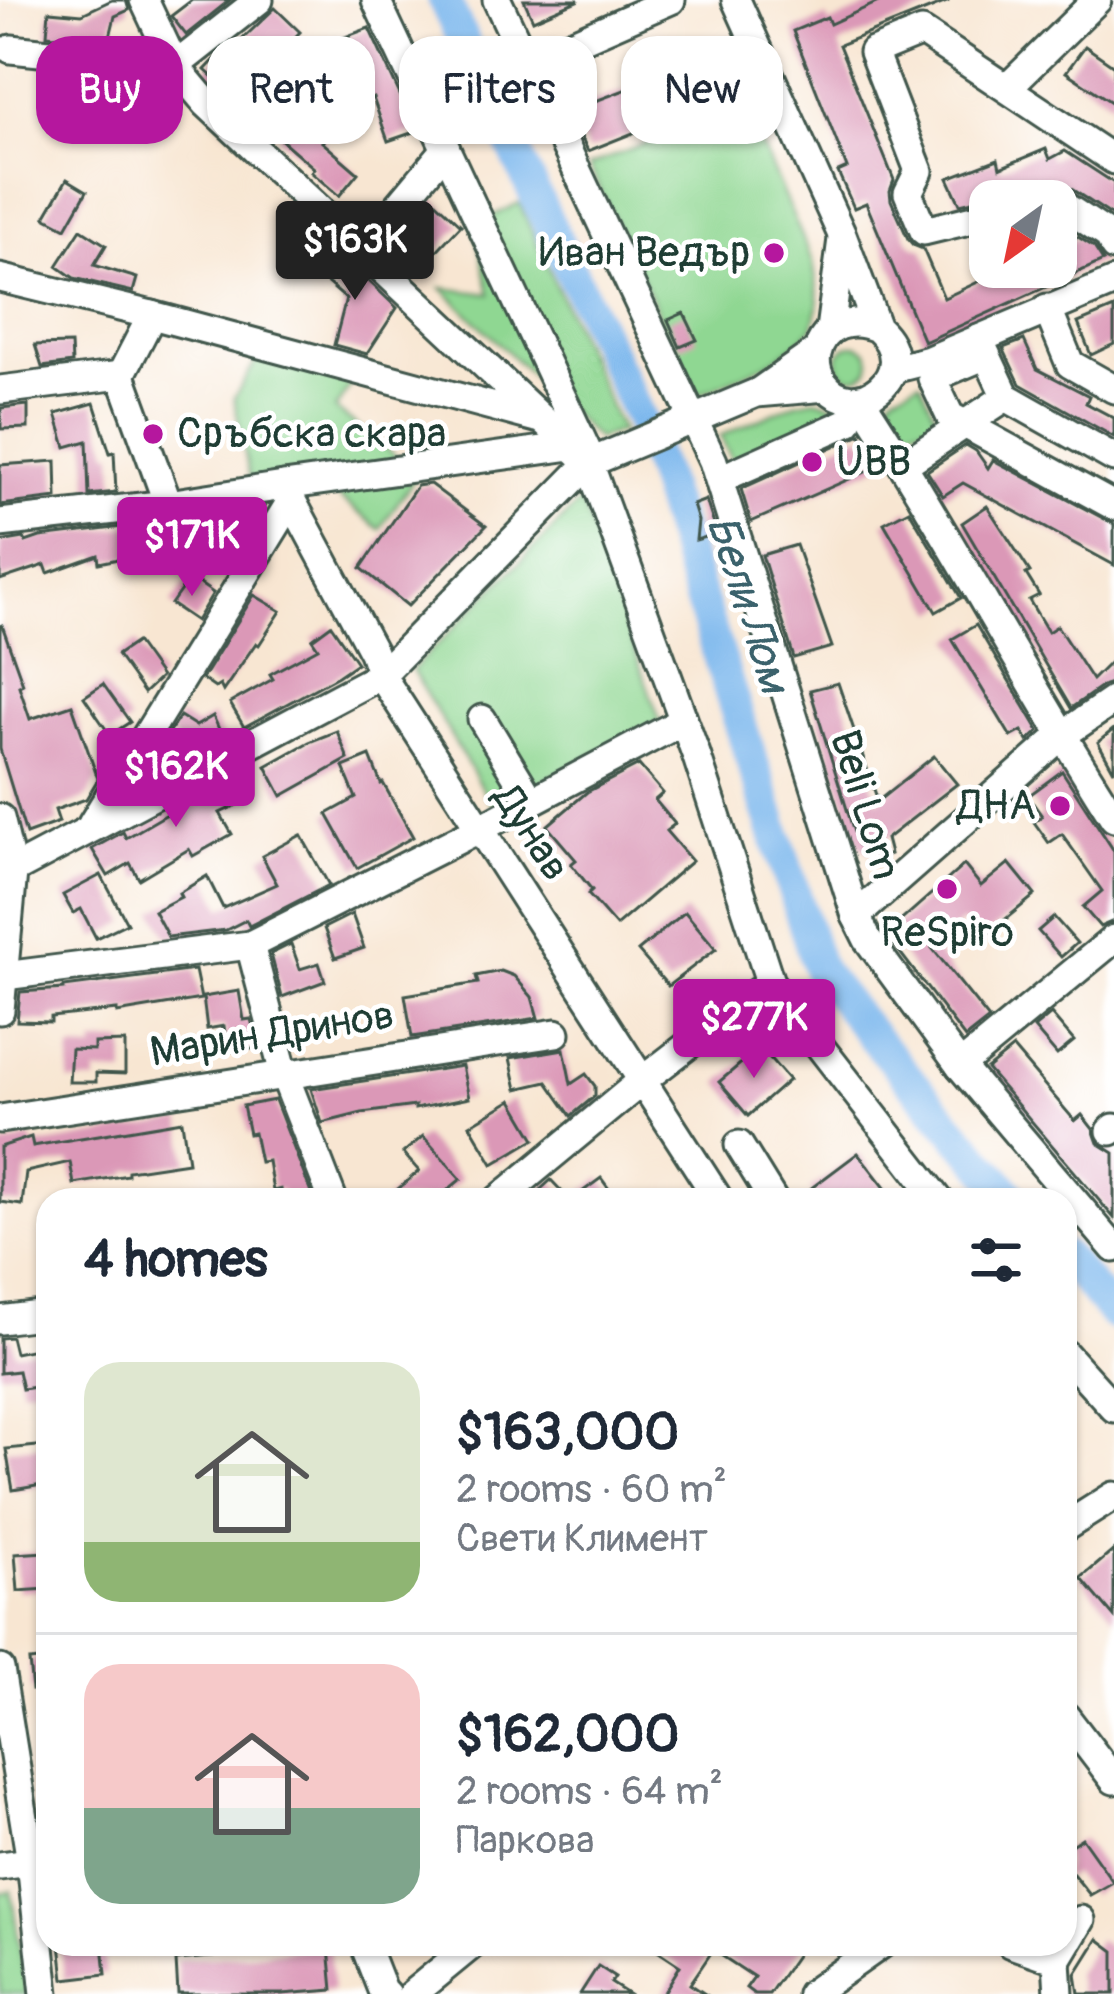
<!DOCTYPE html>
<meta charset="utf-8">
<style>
body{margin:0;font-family:Pangolin,sans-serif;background:#f2f2f3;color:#1f2937;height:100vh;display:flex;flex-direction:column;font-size:45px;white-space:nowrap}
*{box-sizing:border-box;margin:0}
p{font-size:39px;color:#747a83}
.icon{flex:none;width:66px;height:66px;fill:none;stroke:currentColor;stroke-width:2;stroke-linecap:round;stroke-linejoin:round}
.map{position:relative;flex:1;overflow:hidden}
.panel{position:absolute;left:36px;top:1188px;width:1041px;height:768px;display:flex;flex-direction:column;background:#fff;border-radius:36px;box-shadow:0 3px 9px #0004}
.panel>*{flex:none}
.top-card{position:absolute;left:36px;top:36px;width:1044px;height:108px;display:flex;gap:24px}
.needle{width:78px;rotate:213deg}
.tools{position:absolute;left:969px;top:180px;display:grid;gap:24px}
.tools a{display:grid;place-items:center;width:108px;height:108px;border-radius:24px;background:#fff;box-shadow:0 3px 9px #0004;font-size:60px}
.price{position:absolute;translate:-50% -102px;padding:0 27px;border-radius:12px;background:#b5179e;color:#fff;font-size:39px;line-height:78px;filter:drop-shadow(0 3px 6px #0008)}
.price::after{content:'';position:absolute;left:50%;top:72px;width:36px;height:27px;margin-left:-18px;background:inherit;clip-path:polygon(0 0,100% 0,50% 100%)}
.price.active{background:#222;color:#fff}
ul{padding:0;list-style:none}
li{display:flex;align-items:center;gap:36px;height:300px;padding:0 48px}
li+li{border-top:3px solid #e0e1e3}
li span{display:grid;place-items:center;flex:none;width:336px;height:240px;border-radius:36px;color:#555}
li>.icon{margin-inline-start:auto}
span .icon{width:144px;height:144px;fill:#fffc;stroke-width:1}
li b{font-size:51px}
h2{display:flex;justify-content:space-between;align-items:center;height:144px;padding:0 48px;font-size:51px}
.pill{padding:0 42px;border-radius:36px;background:#fff;box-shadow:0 3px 9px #0004;font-size:42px;line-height:108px}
.pill.active{background:#b5179e;color:#fff}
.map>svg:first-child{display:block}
.green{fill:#8fd792;stroke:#578a63;stroke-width:3}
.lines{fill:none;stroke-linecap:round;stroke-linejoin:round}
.river{stroke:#7bb7ed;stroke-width:33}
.building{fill:#db98b7}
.minor-casing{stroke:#40564c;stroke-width:33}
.minor{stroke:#fff;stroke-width:27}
.poi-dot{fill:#b5179e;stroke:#fff;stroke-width:4.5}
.labels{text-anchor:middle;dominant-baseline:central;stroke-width:9;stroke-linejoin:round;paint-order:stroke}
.poi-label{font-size:42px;fill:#1f3d34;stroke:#fff;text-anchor:end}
.street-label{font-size:42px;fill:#1f3d34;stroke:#fff}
.water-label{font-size:45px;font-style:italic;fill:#3b626c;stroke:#fff}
</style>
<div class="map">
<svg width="1114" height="1994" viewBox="0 0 1114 1994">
<rect width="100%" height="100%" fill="#fff"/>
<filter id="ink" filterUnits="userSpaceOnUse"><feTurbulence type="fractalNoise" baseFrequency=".00833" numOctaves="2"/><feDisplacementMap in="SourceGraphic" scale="24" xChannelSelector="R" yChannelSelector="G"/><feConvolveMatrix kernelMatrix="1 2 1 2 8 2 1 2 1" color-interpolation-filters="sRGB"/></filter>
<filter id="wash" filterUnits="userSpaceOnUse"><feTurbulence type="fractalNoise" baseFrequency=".004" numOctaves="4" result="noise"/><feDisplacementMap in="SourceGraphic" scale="48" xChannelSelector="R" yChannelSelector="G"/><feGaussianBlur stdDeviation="2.7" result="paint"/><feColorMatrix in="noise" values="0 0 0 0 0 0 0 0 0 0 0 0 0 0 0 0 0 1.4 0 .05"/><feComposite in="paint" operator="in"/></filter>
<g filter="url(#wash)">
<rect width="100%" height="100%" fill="#f8e6d2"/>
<g class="green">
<path d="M743,105L813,261L819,301L813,327L794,346L768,363L697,395L589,166Z"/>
<path d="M519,203L621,431L597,439L442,288L490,294L474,225Z"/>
<circle cx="854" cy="361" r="16"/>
<path d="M263,350L356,377L335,409L418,473L380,529L308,474L250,480L234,398Z"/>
<path d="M920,381L939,422L904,429L889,402L893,394Z"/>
<path d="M815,399L839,406L843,412L732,460L720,436L796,403Z"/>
<path d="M581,501L660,721L493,807L412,670Z"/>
<path d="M11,1891L27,1994H0V1893Z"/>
</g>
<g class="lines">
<g class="river">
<path d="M444,0L640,419L659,470L819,970L876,1041L1015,1200"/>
<path d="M1065,1257L1114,1314"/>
</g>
</g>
<g id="blocks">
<g class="building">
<path d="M112,0H126L129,10L115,16L110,37L136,44L47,35L49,11L82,14Z"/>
<path d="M192,0H230L186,35L171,16Z"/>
<path d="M524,0H579L533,20Z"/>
<path d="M883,0L949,1L839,45L894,180L890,191L891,200L908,239L913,245L923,249L944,298L999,272L996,267H1056V247L1078,237L1094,247L1103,261L924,342L866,203L854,208L838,172L847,168L793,31L827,17L830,24Z"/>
<path d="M275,8L300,32L279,53L269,44L248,67L279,94L254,121L232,101L236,98L205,70L221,53L231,45L234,47Z"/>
<path d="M369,28L417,131L388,141L373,98L367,101L342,38Z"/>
<path d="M1085,46L1114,66V104L1066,72Z"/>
<path d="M703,49L718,87L707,91L711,102L588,151L569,111L664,75L661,64Z"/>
<path d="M50,80L100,89L94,121L44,112Z"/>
<path d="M297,115L326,138L322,142L358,173L339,196L311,172L314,168L278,137Z"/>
<path d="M1046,149L1050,159L1065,151L1114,183V217L1065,185L1054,182L1012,198L1010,192L960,204L948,178L998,159L1000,168Z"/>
<path d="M67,179L87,191L66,228L45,217Z"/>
<path d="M430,196L461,225L426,262L397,235Z"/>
<path d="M81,229L106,245L94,265L137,278L133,292L74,278L57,266Z"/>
<path d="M332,246L397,308L367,354L334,345L346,299L310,268Z"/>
<path d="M1114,308V344L1091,355L1078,323Z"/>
<path d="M684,313L697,340L680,347L668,320Z"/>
<path d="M1024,340L1037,369L1089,396L1086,403L1114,418V437L1020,384L1003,348Z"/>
<path d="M71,344L72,363L42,367L35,345Z"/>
<path d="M94,403L110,453L114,452L116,492L89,495L87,441L66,447L56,414Z"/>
<path d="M28,405V428L1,429V408Z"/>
<path d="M861,434L879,466L751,522L741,489Z"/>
<path d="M966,445L976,451L988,468L993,460L1114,524V565L963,483L943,496L927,471Z"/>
<path d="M56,461L57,498L0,505V465Z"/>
<path d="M430,484L486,526L408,606L361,568L417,486Z"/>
<path d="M706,500L717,534L696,540L698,521L693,505Z"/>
<path d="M987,506L1030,572L1026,574L1039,595L1029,600L1048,632L1057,626L1092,680L1114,658V682L1104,685L1071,708L962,523Z"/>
<path d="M264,507L237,554L221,544L217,515Z"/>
<path d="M909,510L961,598L936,612L884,523Z"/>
<path d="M131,526L137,555L99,563L98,555L48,573L45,565L0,580V542L24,538L26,542L40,537Z"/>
<path d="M796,545L832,647L794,658L762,555Z"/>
<path d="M190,577L213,593L196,621L171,604Z"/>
<path d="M254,595L281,611L259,645L256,643L223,691L220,685L215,688L202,679Z"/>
<path d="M2,625L23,684L19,686L30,719L72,705L98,779L86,799L55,810L59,822L26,834L0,749V626Z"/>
<path d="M331,625L357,663L338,676L244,727L230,703L273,679L270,674L318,648L312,639Z"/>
<path d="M976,625L1039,731L1028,741L1022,731L1011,737L952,639Z"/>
<path d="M136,642L161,677L144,693L117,655Z"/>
<path d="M838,683L878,801L934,756L957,784L886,839L890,854L880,858L858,845L810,690Z"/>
<path d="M103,684L130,722L110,735L84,697Z"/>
<path d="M180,716L196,726L213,716L223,738L150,777L146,775L144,773L154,757L178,743L170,731Z"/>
<path d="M1114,729V771L1098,742Z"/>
<path d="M337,731L348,759L282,796L266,766L309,742Z"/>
<path d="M370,756L381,784L383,783L413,837L357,868L327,814L356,798L343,767Z"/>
<path d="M639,765L663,793L655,800L675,824L666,831L692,861L616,926L588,894L592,890L571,864L576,860L547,826L587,792Z"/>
<path d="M238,771L250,799L220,813L232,834L193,856L189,849L139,879L130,863L108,876L92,849L123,832L126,838L169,813L167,809Z"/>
<path d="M1062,771L1114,851V921L1100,927L1083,907L1102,891L1062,834L1049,843L1034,822L1042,816L1028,796Z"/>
<path d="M301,835L329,885L249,926L246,920L226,930L168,937L154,911L181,897L179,893L207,876L223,908L277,884L262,856Z"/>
<path d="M1009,863L1035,895L979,941L962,922L932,948L989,1019L965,1038L886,934L964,865L981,886Z"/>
<path d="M101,875L127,923L96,938L81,909L73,913L63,895Z"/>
<path d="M685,912L716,949L668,986L638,951Z"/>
<path d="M352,914L364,948L335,958L324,928Z"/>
<path d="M1054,917L1077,943L1061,957L1038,931Z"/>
<path d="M291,944L300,969L319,963L325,981L282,997L271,954Z"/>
<path d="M195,970L201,999L117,1013V1010L51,1017V1022L17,1021L20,992L64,989V987Z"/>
<path d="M501,971L514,976L532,997L538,1018L412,1037L405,995L478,983L476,976Z"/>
<path d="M239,991L244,1020L251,1019L258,1048L228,1052L224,1026L207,1029L203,997Z"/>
<path d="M1051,1014L1074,1041L1057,1055L1034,1028Z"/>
<path d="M125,1042V1074L96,1073V1082H69L71,1049L94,1050V1043Z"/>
<path d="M760,1047L789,1080L748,1116L719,1082Z"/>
<path d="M1013,1048L1075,1121L1082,1115L1093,1129L1098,1143L1114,1153V1218L987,1069Z"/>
<path d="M564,1049L571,1084L586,1074L595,1086V1096L571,1116L547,1082L517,1089L510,1058Z"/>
<path d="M462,1066L469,1098L415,1109V1106L362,1113L322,1123L311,1089Z"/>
<path d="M275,1100L314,1200H283L281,1189L273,1191L268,1161L260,1162L254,1133L249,1134L243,1106Z"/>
<path d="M512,1100L535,1139L493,1164L470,1125Z"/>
<path d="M182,1121L188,1162L128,1171V1175L74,1184L70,1162L26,1172L22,1205L0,1202V1147L31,1137L33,1146Z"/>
<path d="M423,1136L461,1179L436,1200H385L419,1171L403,1153Z"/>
<path d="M858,1153L886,1189L872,1200H819L810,1189Z"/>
<path d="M601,1178L617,1200H571Z"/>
<path d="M551,1180L570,1200H529Z"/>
<path d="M11,1337L15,1353L45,1347L48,1385L22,1389L18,1371L0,1373V1338Z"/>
<path d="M48,1445V1484L13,1490L6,1449Z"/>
<path d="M1114,1550V1617L1081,1578Z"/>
<path d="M45,1552L48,1564V1589L18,1591L15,1554Z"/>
<path d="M48,1659V1688L32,1690L29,1661Z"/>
<path d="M1082,1838L1113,1882L1090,1895L1073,1874L1065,1879V1849Z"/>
<path d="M1098,1939L1114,1951V1994H1079L1076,1974Z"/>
<path d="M60,1944H103L106,1974L64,1979Z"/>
<path d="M647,1944H804L769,1994H754L746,1988L754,1977L713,1950L690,1984L705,1994H663L680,1966Z"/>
<path d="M329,1947L333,1990L282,1994H178L176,1960Z"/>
<path d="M598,1966L615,1977L611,1983L628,1994H580Z"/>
</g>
</g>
</g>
<g filter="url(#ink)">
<use href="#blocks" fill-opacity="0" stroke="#40564c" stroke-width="3"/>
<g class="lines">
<g class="minor-casing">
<g id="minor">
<path d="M144,0L175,66L207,104L589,463L696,754L770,982L939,1200"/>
<path d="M376,0L588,453"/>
<path d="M497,0L713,461L856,916L868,940L960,1066L1114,1248"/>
<path d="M736,0L842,235L877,328C926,372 853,427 823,382C817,373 815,364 817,354C823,324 852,317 877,328"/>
<path d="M11,49L175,66L259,0"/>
<path d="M527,63L671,0"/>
<path d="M1007,88L1097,0"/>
<path d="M1049,201L1055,200L1108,235L1114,247"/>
<path d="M990,215L924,231L908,193L919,171L873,52L922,32L1114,160"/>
<path d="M385,222L446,149"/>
<path d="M0,278L152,315L536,418"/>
<path d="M1047,308L1070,364L1114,389"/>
<path d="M152,315L121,375L168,504"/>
<path d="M830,330L842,239"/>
<path d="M979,339L1006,397L1114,458"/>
<path d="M986,355L932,378L950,416L1114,506"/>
<path d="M893,369L929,360L1114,282"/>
<path d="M0,390L121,375"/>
<path d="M757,393L817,351"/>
<path d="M860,398C950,535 1025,680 1114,818"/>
<path d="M903,465L1006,397"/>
<path d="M720,479L848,422"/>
<path d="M284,486L571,446"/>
<path d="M0,523L168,504L284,486L373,652L381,675L719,1200"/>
<path d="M482,719L531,800"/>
<path d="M0,818L13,872L0,1010"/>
<path d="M92,824L291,501"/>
<path d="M0,877L381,675L589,463L756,393L827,387"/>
<path d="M856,916L1061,736L1114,700"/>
<path d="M250,945L284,1074L333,1200"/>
<path d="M4,976L250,945L479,829L683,721"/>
<path d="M960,1066L1114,939"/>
<path d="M0,1119L556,1033"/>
<path d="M1111,1131L1114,1128"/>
<path d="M739,1145L773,1200"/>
<path d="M498,1200L643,1080L770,982"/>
<path d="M0,1320L48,1314"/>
<path d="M1065,1354L1114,1408"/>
<path d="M1065,1527L1114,1496"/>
<path d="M0,1669L31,1862L45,1994"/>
<path d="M1065,1716L1114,1780"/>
<path d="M0,1866L44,1860"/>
<path d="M364,1944L382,1990L386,1994"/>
<path d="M1011,1944L1057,1960"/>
<path d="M1057,1960L1081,1920"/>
<path d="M1057,1960L1059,1994"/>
<path d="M412,1994L473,1944"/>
<path d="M811,1994L882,1944"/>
</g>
</g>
<use href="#minor" class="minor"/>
</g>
</g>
<g class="poi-dot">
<circle cx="774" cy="253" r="12"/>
<circle cx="153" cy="434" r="12"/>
<circle cx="812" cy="462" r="12"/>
<circle cx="1060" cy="806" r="12"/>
<circle cx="947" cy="889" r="12"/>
</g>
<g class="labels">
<g class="poi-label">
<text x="750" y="253">Иван Ведър</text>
<text x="177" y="434" text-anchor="start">Сръбска скара</text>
<text x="836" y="462" text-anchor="start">UBB</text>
<text x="1036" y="806">ДНА</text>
<text x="947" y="933" text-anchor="middle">ReSpiro</text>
</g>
<g class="street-label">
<text transform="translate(865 805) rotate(73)">Beli Lom</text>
<text transform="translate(531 833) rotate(57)">Дунав</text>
<text transform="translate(272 1034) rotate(-9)">Марин Дринов</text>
</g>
<g class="water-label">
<text transform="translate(748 604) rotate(72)">Бели Лом</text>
</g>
</g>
</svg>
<div class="tools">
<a><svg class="needle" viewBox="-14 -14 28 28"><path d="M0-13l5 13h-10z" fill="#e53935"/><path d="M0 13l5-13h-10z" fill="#747a83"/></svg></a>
</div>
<b class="price active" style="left:355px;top:303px">$163K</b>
<b class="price" style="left:192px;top:599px">$171K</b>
<b class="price" style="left:176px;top:830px">$162K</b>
<b class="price" style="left:754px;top:1081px">$277K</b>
<div class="top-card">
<a class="pill active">Buy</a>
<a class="pill">Rent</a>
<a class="pill">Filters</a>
<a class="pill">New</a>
</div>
<section class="panel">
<h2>4 homes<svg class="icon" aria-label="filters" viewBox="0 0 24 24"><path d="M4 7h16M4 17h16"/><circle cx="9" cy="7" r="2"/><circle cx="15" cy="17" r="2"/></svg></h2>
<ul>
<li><span style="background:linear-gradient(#dfe7d0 75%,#8fb573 0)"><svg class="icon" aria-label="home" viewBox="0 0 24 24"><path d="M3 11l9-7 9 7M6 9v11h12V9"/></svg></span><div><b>$163,000</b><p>2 rooms · 60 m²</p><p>Свети Климент</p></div></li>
<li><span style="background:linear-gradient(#f6c9c9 60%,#7fa58c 0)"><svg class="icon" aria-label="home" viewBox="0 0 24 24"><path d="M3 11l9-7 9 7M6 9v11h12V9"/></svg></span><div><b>$162,000</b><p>2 rooms · 64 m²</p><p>Паркова</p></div></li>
</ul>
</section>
</div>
